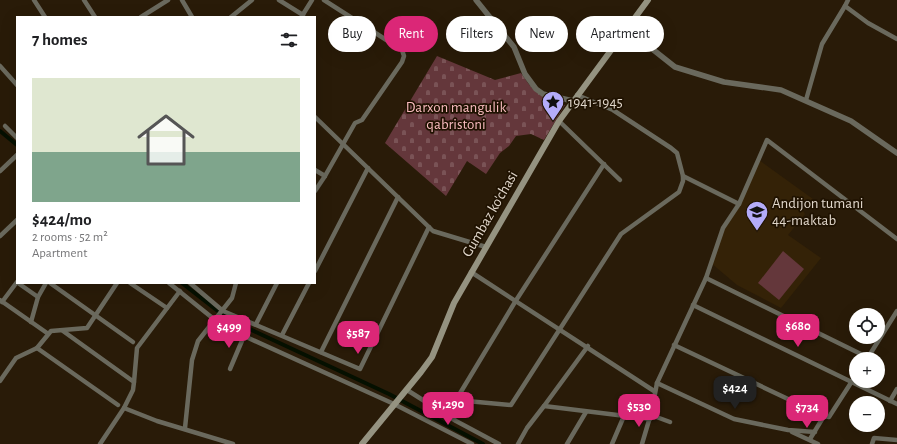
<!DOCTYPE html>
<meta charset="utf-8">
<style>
body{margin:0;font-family:"Alegreya Sans",sans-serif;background:#f6f6f6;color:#202124;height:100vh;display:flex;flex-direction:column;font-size:15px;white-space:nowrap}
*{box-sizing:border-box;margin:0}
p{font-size:13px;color:#757577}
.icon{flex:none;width:22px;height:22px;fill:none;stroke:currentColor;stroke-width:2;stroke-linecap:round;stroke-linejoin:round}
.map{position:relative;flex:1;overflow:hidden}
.details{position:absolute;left:16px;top:16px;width:300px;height:268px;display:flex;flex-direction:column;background:#fff;border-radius:0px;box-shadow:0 4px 16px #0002}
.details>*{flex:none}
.top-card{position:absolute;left:328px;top:16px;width:380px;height:36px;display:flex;gap:8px}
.controls{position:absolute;left:849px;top:308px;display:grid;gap:8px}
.controls a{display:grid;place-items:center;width:36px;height:36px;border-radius:50%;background:#fff;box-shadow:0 4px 16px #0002;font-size:20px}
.price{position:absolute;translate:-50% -34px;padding:0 9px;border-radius:8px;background:#db2777;color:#fff;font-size:13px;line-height:26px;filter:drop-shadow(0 1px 2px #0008)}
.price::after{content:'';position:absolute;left:50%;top:24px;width:12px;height:9px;margin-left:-6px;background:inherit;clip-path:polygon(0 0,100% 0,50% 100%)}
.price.selected{background:#222;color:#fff}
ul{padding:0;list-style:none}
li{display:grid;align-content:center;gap:8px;height:212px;padding:0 16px}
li+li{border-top:1px solid #e0e0e0}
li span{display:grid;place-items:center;height:124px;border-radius:0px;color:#555}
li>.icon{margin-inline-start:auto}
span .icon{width:72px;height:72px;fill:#fffc;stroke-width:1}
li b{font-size:17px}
h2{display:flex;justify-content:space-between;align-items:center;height:48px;padding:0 16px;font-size:17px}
.pill{padding:0 14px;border-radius:18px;background:#fff;box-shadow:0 4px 16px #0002;font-size:14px;line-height:36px}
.pill.selected{background:#db2777;color:#fff}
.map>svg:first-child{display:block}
.built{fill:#342207}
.green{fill:#64373b}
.cemetery{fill:url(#cemetery-stones)}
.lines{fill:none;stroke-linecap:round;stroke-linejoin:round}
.canal{stroke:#051000;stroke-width:4}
.minor{stroke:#6a695d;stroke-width:4.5}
.tertiary{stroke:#6a695d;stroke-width:5.5}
.secondary{stroke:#959381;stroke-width:6}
.labels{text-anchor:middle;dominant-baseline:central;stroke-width:3.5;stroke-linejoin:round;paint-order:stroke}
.poi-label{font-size:15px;fill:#e0d6ca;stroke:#1f1201;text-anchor:start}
.park-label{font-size:15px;fill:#f8bbbe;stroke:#1f1201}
.street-label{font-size:15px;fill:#e0d6ca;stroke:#1f1201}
</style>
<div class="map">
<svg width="897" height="444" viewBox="0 0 897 444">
<defs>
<pattern id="cemetery-stones" width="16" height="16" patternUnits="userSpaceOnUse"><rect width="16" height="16" fill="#64373b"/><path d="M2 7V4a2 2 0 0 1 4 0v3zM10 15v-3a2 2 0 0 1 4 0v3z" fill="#7a5356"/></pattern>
</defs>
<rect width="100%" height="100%" fill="#291b08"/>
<path class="built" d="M759,160L813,199L803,211L805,214L788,235L821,258L781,308L737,285L711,263L724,229Z"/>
<path class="green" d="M783,251L804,269L779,300L758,283Z"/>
<path class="cemetery" d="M437,56L495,80L521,73C536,96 540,96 565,105L544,140L531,134L516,136L509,146L500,153L486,174L467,161L446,196L385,143Z"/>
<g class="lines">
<g class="canal">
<path d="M0,131L17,145"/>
<path d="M182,283L228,319L389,394L483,444"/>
</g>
<g class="minor">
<path d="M34,0L45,17"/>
<path d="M84,0L95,17"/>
<path d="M182,0L192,17"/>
<path d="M279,0L303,15"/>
<path d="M848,0L845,6L868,23L897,39"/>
<path d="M302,16L312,0"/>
<path d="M141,17L168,0"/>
<path d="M231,17L252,0"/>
<path d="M0,66L17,85"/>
<path d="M577,95L613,110L671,148L677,153L683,176"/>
<path d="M806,100L822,44L845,6"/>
<path d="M315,117L433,231L486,247"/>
<path d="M559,121L620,180"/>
<path d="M5,126L17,138"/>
<path d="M315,170L325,176L355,123L362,120L402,62L404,56L402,50L324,0"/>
<path d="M0,171L17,155"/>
<path d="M315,191L325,176"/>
<path d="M0,236L17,220"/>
<path d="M315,271L368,168"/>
<path d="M471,272L654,391"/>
<path d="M706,278L867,357"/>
<path d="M18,283L38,297"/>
<path d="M50,283L133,342"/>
<path d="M130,283L167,308"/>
<path d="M169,283L215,320L244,336L394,404L472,444"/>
<path d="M190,283L223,311L360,369L429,227"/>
<path d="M0,300L47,333"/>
<path d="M2,302L17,282"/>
<path d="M693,305L897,404"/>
<path d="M31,322L38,297L46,283"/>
<path d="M256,324L277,283"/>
<path d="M63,331L134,382L133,390L124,408"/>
<path d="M282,335L309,283"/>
<path d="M674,345L824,416"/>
<path d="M37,348L51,331L87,328L117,283"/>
<path d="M321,352L398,197"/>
<path d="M867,359L897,311"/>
<path d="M230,369L244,336"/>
<path d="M0,381L16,358L37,348L118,405"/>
<path d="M134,382L137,348L180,291"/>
<path d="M657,383L734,419L788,430L815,432"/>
<path d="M407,390L456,421L499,444"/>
<path d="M456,400L515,302L604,164"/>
<path d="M890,401L897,389"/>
<path d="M427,402L456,400L511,405L621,234L679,192L683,181V176L739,204"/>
<path d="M544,406L588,346"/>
<path d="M670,422L651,415L657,383L706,278L723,228L739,204L767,140L897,239"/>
<path d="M185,428L192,360L198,341L232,298L236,283"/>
<path d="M792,432L818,444"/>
<path d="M810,439L824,416L829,417L856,375"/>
<path d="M100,444L124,408L157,421L233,444"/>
<path d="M518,444L527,428L544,406L650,419"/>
<path d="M567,444L586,412"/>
<path d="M612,444L624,416"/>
<path d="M642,444L650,417"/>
<path d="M872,444L874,438L897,440"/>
</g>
<g class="tertiary">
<path d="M476,0L514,47L525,74L536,89L543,94L573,101"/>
<path d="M627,29L675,67L724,82L781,90L851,121L897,153"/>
</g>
<path class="secondary" d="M362,444L421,372L432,357L454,303L559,121L648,0"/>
</g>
<defs>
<g id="sight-pin" transform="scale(1.15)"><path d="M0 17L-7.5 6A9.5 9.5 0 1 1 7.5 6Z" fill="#b4acf9" stroke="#1f1201"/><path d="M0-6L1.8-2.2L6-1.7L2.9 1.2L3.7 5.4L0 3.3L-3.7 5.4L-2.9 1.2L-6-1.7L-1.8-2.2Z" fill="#111"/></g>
<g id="school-pin" transform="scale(1.15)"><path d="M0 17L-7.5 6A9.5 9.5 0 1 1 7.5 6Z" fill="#b4acf9" stroke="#1f1201"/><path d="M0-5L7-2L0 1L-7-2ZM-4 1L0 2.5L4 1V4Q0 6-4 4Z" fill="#111"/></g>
</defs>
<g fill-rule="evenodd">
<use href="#sight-pin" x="553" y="102"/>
<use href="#school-pin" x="757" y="212"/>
</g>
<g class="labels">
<g class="poi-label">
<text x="568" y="102">1941-1945</text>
<text x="772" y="203">Andijon tumani<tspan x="772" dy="17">44-maktab</tspan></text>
</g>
<g class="park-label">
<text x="456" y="107">Darxon mangulik<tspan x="456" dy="17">qabristoni</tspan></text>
</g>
<g class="street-label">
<text transform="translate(490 214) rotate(-60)">Gumbaz ko'chasi</text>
</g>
</g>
</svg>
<div class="controls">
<a><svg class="icon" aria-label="locate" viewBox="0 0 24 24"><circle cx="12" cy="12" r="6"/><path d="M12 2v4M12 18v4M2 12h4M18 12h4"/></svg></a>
<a>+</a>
<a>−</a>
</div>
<b class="price" style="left:798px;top:348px">$680</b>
<b class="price" style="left:229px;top:349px">$499</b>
<b class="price" style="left:358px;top:355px">$587</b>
<b class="price selected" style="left:735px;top:410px">$424</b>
<b class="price" style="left:448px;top:426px">$1,290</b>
<b class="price" style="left:639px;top:428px">$530</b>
<b class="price" style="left:807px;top:429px">$734</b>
<div class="top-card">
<a class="pill">Buy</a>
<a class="pill selected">Rent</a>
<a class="pill">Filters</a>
<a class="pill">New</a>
<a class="pill">Apartment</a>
</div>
<section class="details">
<h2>7 homes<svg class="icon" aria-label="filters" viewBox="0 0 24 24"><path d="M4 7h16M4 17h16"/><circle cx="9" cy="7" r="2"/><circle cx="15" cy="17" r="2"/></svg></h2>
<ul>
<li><span style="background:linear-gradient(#dfe7d0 60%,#7fa58c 0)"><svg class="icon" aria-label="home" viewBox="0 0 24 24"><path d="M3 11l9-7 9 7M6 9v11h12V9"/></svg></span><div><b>$424/mo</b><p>2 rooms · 52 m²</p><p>Apartment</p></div></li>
</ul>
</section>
</div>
